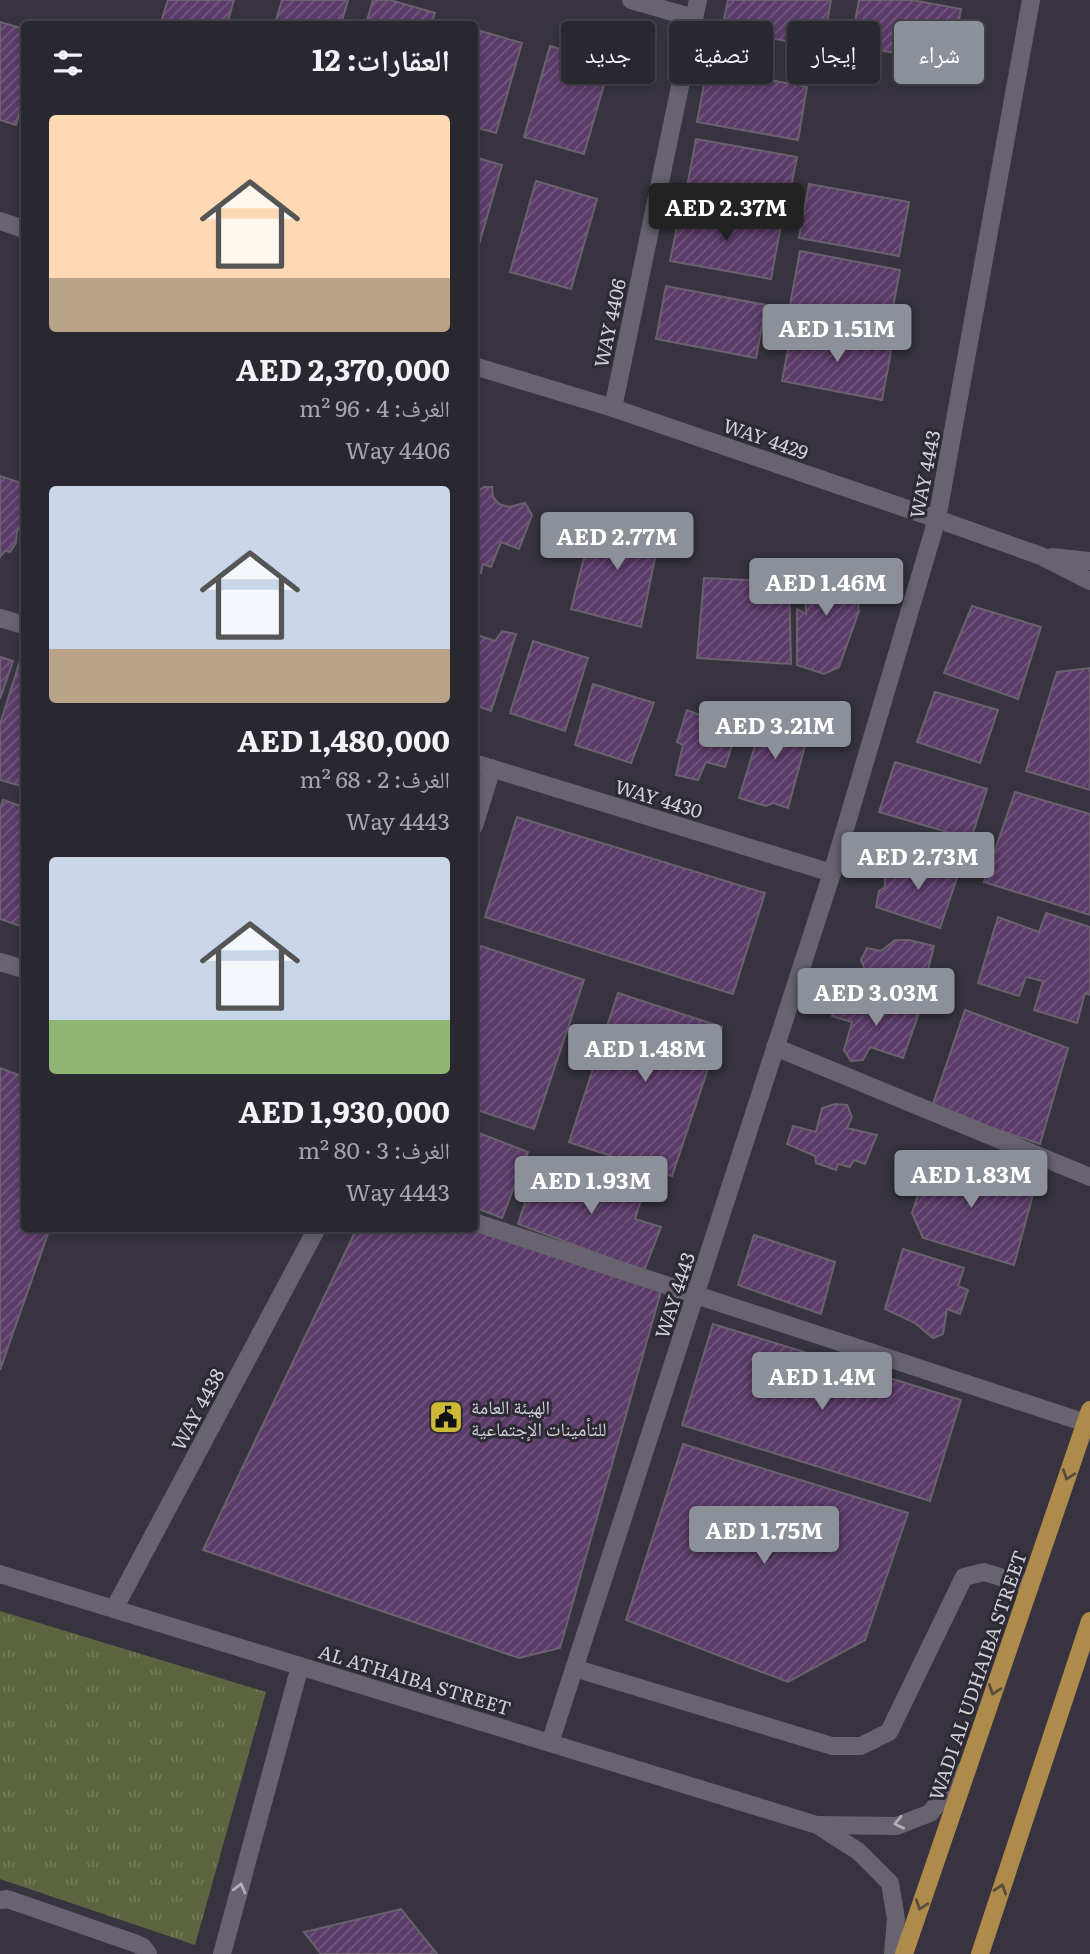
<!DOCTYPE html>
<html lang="ar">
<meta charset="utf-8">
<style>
body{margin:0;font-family:Literata,"Noto Naskh Arabic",serif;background:#312f37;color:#f1f3f6;direction:rtl;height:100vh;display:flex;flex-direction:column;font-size:26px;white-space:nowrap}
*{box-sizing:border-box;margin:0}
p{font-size:23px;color:#a5a5aa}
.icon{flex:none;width:38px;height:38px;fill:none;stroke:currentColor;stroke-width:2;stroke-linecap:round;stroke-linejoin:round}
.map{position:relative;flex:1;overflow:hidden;direction:ltr}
.sheet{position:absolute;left:21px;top:21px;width:457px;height:1211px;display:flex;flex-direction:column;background:#29272f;border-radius:7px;box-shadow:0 4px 10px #0003,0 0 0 2px #45444b;direction:rtl}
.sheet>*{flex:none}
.banner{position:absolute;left:499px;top:21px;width:485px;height:63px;direction:rtl;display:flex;gap:14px}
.price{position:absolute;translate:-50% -60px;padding:0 16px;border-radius:7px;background:#8c9099;color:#fff;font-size:23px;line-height:46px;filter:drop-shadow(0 2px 4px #0008)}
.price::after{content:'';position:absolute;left:50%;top:42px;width:21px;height:16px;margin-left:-10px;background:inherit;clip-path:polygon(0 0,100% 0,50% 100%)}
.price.current{background:#222;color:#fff}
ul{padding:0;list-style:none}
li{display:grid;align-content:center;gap:14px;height:371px;padding:0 28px}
li span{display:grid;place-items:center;height:217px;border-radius:7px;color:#555}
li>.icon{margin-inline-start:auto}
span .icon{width:126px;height:126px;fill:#fffc;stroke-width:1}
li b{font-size:30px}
h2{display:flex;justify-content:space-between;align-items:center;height:84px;padding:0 28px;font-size:30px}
.pill{padding:0 24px;border-radius:7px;background:#29272f;box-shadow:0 4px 10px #0003,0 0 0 2px #45444b;font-size:24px;line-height:63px}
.pill.current{background:#8c9099;color:#fff}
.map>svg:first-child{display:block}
.grass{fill:url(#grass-tufts)}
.building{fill:url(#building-hatch);stroke:#69626d;stroke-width:2}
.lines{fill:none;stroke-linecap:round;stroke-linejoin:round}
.minor{stroke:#67636f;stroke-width:18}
.major{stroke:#ae8b4b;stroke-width:18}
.oneway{stroke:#5a4c3c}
.oneway2{stroke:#b2afb8}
.labels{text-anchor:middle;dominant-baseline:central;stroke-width:6;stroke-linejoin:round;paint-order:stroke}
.street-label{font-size:19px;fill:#d2d0d7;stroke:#2d2a34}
.poi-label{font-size:19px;fill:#d2d0d7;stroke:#2d2a34;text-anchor:start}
</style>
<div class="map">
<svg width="1090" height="1954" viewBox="0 0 1090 1954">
<defs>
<pattern id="grass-tufts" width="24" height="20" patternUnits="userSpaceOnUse" patternTransform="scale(1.75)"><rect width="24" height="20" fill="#5c653f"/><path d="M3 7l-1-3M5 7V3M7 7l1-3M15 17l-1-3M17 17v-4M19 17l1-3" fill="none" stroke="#727a5a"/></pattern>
<pattern id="building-hatch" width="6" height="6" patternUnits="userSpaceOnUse" patternTransform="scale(1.75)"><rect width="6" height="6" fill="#5b3c69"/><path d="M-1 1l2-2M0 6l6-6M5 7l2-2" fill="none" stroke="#72577e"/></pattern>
</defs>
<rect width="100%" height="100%" fill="#37343f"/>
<path class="grass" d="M0,1611L266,1692L195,1945L0,1879Z"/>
<g class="building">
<path d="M168,0H234L227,24H169L161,22Z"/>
<path d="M282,0H348L341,24H275Z"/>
<path d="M373,0H390L435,13L431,24H366Z"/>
<path d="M728,0H831L823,48L722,29Z"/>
<path d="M859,0H912L961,9L951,63L851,45Z"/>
<path d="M0,22L24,29V96L16,125L0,120Z"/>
<path d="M474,29L522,43L496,133L474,127Z"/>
<path d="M550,46L610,64L584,154L524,137Z"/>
<path d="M707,68L807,87L798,140L697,122Z"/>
<path d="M696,139L797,157L786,211L686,193Z"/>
<path d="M474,157L502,165L476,255H474Z"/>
<path d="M536,181L597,199L571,289L510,272Z"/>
<path d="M809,184L909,202L899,256L799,238Z"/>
<path d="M681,207L781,225L771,279L670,261Z"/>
<path d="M800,251L900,270L890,323L790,305Z"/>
<path d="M666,286L766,305L756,358L656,339Z"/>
<path d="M792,328L892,346L882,400L782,381Z"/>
<path d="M0,476L24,484V523L17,531L16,543L10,552L5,551L0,557Z"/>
<path d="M484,487H492L493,497L499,504L509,507L525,503L532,515L519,549L501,542L491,567L483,564L481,573L474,571V493Z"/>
<path d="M594,518L660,533L641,627L571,609Z"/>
<path d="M804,560L848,573L856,591L859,611L839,667L824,674L797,665V609L806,614Z"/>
<path d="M704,578L789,582L791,664L697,658Z"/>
<path d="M972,606L1041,627L1018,699L944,673Z"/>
<path d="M502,631L516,634L491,711L477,706L474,707V634L495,641Z"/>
<path d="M533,641L588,658L565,731L510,713Z"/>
<path d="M0,657L13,661L0,699Z"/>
<path d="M19,664L24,665V787L0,780V724Z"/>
<path d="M1090,668V790L1026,771L1057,672Z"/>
<path d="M593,684L654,703L631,763L575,745Z"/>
<path d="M935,692L998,710L980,763L917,742Z"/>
<path d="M708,706L742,715L725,767L706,762L698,780L676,775L683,745L677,742L687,710L705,717Z"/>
<path d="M765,713L811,724L788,808L773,803L766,806L739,798Z"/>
<path d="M895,762L987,789L971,839L879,812Z"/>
<path d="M1015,792L1090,814V915L984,882Z"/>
<path d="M3,800L24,807V927L0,919V809Z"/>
<path d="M517,817L765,893L733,994L485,917Z"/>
<path d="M902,857L958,875L940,928L876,907L879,891L885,887V877L896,873Z"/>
<path d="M1046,913L1090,927V995L1085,993L1077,1023L1034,1010L1043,981L1026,977L1019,996L978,983L998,917L1039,932Z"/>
<path d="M895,940H909L934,946L921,997L896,985L886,996L859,987L865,970L861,960L867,948L881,951Z"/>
<path d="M481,946L584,980L534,1129L474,1109V965Z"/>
<path d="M618,993L722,1027L672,1176L569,1142Z"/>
<path d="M838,999L858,1005L869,999L919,1013L903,1058L870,1047L863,1060L851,1061L844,1050L852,1022L832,1016Z"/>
<path d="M965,1010L1068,1048L1040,1144L932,1107Z"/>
<path d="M0,1068L24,1077V1228H50L0,1370Z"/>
<path d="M835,1104L847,1105L852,1117L847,1128L877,1135L865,1164L854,1160L850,1167L838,1164L836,1170L816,1163L815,1156L787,1144L793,1126L816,1132L822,1108Z"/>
<path d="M474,1131L528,1152L502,1218L474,1207Z"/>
<path d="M932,1151L1033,1194L1014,1265L923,1238L912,1213Z"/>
<path d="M553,1160L643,1193L635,1219L661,1227L644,1271L518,1224L529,1190L544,1193Z"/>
<path d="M357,1228H467L663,1284L560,1648L519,1658L203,1550Z"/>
<path d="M754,1235L835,1262L821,1314L738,1285Z"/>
<path d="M903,1249L964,1268L958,1286L968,1290L960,1314L947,1309L943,1334L933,1338L915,1323L885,1309Z"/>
<path d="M713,1324L961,1400L930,1501L682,1425Z"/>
<path d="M683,1444L908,1513L865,1640L788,1682L626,1620Z"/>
<path d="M401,1909L437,1954H321L304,1932Z"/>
</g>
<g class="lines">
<g class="minor">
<path d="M631,0L694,18"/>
<path d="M0,221L24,229"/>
<path d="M474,366L613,408L937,519L1041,556L1090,581"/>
<path d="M613,408L698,0"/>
<path d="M1052,557L1090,561"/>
<path d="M0,618L24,625"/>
<path d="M474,763L832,873"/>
<path d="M474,826L492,768"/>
<path d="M0,962L24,969"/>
<path d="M775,1047L1090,1177"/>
<path d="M474,1222L1086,1423"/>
<path d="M0,1574L817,1825L858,1851L890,1883L896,1919L893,1954"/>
<path d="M114,1609L317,1228"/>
<path d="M574,1668L832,1746H861L889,1732L964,1577L984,1572L1030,1586"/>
<path d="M550,1743L832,873L937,519L1031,0"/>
<path d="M818,1825L897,1826L930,1813L966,1769"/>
<path d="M0,1900L7,1899L16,1902L137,1944L143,1947L148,1954"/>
<path d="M222,1954L300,1666"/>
</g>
<g class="major">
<path d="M904,1954L1090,1410"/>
<path d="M980,1954L1090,1621"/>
</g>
</g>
<defs><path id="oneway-chevron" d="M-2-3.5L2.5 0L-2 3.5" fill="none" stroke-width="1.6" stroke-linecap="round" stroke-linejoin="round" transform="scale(1.75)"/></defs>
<g class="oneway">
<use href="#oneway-chevron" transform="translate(1068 1475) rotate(109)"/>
<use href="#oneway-chevron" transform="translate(994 1690) rotate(109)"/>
<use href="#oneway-chevron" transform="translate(1001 1889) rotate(-72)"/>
<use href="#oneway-chevron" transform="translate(921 1905) rotate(109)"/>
</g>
<g class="oneway2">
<use href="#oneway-chevron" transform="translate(899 1823) rotate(168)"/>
<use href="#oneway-chevron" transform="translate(240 1888) rotate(-75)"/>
</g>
<defs>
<g id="civic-square" transform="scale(1.75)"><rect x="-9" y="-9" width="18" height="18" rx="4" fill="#cdb938" stroke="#2d2a34"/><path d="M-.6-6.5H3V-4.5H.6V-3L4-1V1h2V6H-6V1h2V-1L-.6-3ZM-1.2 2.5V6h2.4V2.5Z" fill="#111"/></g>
</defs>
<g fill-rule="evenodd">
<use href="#civic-square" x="446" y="1417"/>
</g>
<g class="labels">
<g class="street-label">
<text transform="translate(609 323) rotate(-78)">WAY 4406</text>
<text transform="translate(766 438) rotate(19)">WAY 4429</text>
<text transform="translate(924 474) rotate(-79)">WAY 4443</text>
<text transform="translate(659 798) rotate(17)">WAY 4430</text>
<text transform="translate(674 1295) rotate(-72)">WAY 4443</text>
<text transform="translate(197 1409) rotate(-62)">WAY 4438</text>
<text transform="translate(977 1675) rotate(-71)">WADI AL UDHAIBA STREET</text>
<text transform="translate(415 1679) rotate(17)">AL ATHAIBA STREET</text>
</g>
<g class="poi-label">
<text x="471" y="1406">الهيئة العامة<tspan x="471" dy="22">للتأمينات الإجتماعية</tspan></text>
</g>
</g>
</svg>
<b class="price current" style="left:726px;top:243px">AED 2.37M</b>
<b class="price" style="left:837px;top:364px">AED 1.51M</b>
<b class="price" style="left:617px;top:572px">AED 2.77M</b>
<b class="price" style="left:826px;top:618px">AED 1.46M</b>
<b class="price" style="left:775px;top:761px">AED 3.21M</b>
<b class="price" style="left:918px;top:892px">AED 2.73M</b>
<b class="price" style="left:876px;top:1028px">AED 3.03M</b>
<b class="price" style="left:645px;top:1084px">AED 1.48M</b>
<b class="price" style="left:971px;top:1210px">AED 1.83M</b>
<b class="price" style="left:591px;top:1216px">AED 1.93M</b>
<b class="price" style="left:822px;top:1412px">AED 1.4M</b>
<b class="price" style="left:764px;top:1566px">AED 1.75M</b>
<div class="banner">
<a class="pill current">شراء</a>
<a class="pill">إيجار</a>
<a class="pill">تصفية</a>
<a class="pill">جديد</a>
</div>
<section class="sheet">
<h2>العقارات: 12<svg class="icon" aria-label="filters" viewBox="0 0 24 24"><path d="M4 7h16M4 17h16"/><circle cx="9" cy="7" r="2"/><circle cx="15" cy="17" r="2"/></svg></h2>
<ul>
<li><span style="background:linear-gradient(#ffd9b3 75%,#b9a48a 0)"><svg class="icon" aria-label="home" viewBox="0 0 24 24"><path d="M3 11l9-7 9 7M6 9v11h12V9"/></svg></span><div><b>AED 2,370,000</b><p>الغرف: 4 · 96 m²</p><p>Way 4406</p></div></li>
<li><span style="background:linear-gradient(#c9d6e8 75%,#b9a48a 0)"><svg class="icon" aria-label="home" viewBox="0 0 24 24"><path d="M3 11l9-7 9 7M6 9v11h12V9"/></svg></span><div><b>AED 1,480,000</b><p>الغرف: 2 · 68 m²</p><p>Way 4443</p></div></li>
<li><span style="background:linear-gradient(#c9d6e8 75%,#8fb573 0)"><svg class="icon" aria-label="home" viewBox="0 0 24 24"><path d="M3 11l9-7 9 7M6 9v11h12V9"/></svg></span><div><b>AED 1,930,000</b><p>الغرف: 3 · 80 m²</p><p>Way 4443</p></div></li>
</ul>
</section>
</div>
